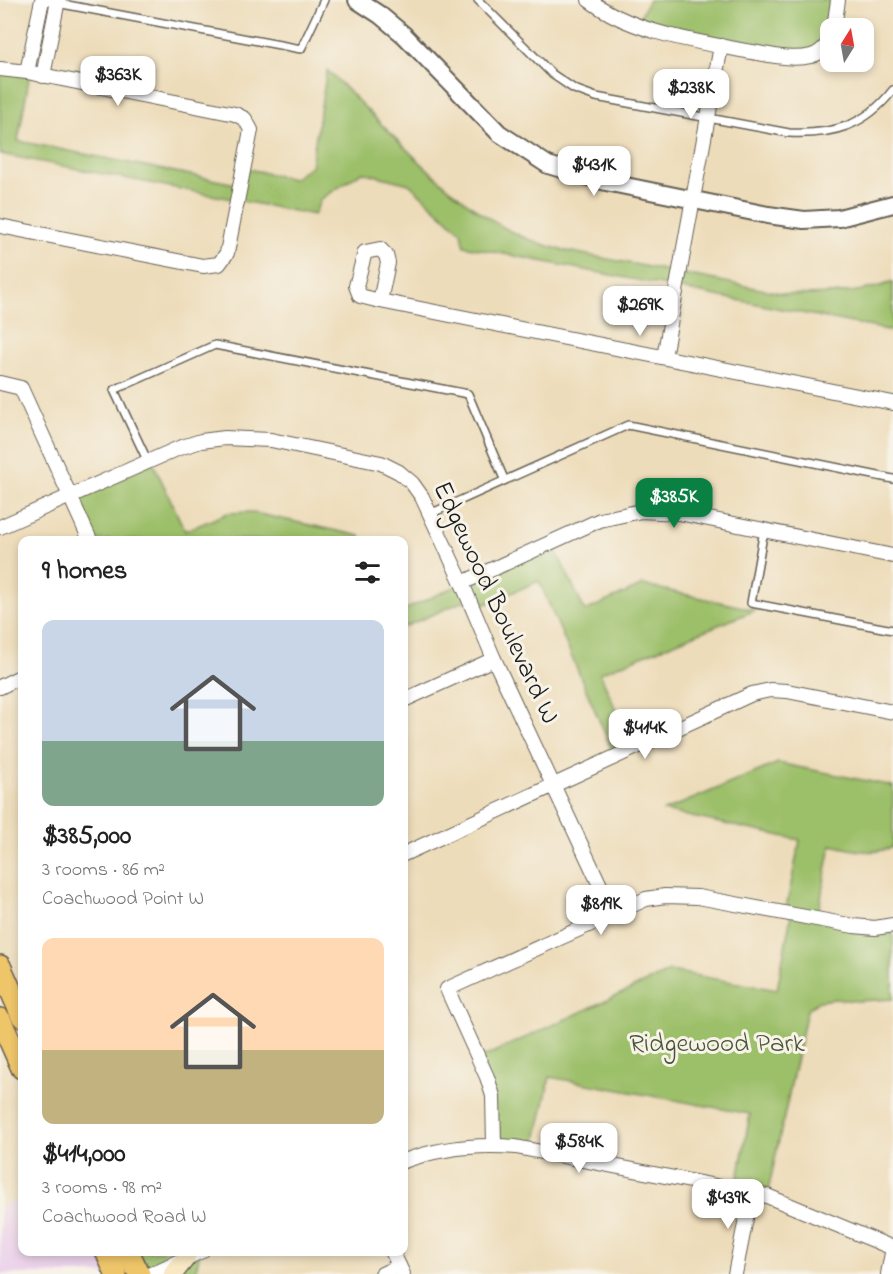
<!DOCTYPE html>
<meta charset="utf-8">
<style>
body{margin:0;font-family:"Indie Flower",sans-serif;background:#f2f2f2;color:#222;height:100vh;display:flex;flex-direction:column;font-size:22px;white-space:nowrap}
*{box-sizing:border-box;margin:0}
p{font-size:20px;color:#767676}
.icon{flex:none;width:33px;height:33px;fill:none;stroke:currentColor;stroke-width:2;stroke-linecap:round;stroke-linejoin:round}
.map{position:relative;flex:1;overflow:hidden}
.drawer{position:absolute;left:18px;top:536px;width:390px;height:720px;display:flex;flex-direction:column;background:#fff;border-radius:12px;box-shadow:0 3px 9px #0003}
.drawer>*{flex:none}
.needle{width:39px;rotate:11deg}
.controls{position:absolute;left:820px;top:18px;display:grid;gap:12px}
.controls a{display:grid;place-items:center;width:54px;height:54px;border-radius:12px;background:#fff;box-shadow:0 3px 9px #0003;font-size:30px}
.price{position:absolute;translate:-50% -51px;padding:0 14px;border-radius:12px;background:#fff;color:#222;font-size:20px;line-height:39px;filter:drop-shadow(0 2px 3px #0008)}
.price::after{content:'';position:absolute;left:50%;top:36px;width:18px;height:14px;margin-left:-9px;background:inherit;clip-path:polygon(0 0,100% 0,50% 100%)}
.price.active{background:#0b8043;color:#fff}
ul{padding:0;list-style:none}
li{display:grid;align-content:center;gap:12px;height:318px;padding:0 24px}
li span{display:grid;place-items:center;height:186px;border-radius:12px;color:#555}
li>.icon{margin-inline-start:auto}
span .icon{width:108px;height:108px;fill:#fffc;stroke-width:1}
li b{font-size:26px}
h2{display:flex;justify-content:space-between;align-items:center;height:72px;padding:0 24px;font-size:26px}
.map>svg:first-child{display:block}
.built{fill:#ebd1eb}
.green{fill:#9cbf69;stroke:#5c6e42;stroke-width:1.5}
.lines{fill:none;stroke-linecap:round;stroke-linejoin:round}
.service-casing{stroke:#655f53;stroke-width:10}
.minor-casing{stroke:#655f53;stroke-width:16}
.tertiary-casing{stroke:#655f53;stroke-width:20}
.secondary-casing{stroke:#655f53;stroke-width:21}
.primary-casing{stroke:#655f53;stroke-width:24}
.service{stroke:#fff;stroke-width:7}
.minor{stroke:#fff;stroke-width:14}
.tertiary{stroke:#fff;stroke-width:16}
.secondary{stroke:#f8e8c3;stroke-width:18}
.primary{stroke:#eec569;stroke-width:21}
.labels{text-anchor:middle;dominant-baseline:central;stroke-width:6;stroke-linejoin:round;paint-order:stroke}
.street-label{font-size:27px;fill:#1c1c1c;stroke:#f7f3e8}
.park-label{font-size:27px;fill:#495537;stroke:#f7f3e8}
</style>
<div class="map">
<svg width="893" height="1274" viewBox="0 0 893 1274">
<rect width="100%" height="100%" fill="#f7f3e8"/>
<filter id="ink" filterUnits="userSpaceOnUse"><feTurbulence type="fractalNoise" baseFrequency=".0167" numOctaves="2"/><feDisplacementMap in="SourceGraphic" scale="12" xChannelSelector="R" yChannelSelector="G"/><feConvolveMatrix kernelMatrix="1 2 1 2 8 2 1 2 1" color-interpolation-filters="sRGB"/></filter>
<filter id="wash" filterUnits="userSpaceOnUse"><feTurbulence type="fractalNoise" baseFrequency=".008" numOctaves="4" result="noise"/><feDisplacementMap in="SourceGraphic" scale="24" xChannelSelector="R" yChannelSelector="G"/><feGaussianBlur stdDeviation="1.35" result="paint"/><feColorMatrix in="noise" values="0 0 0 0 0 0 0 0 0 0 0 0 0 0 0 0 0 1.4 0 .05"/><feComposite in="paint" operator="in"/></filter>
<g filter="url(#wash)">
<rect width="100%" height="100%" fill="#eddcb9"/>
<path class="built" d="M22,1197V1251H106L116,1274H0V1207Z"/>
<g class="green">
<path d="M649,0H838L831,40L813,56L635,25Z"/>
<path d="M0,69L30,73L18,141L236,184L239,167L293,179L311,166L327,70C383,124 443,194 510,231C527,240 544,245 562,250L786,294C821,296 859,294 893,282V331L464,246L461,232L409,184L362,172L321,199L314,215L0,154Z"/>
<path d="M152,460L185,531L228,513L250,512L360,536L361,540H90L70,496Z"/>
<path d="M552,542L585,611L643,585L756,610L600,673L633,749L615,757L539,581L472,610L468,599L404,627V610Z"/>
<path d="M778,763L893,786V847C872,856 852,849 831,845L817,919L893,925V999L858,1001L835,999L819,1001L807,1010L767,1196L736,1190L750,1114L550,1077L534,1149L494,1145V1116L479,1059L670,971L777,990L791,915L785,913L800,840L664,811Z"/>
<path d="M128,1251H202L200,1252L195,1274H139Z"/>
</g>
</g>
<g filter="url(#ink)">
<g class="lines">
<g class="service-casing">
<g id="service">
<path d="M41,0L301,49L324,0"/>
<path d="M478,0L552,74L574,89L596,97L789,133C833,135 865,126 893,90"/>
<path d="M148,462L114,390L215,345L468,394L504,479"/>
<path d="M430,514L628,425L893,479"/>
<path d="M764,530L751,603L893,630"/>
</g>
</g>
<g class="minor-casing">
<g id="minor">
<path d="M589,0C633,33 694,41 746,51C767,54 790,61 811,56C820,54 826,47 831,39"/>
<path d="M834,28L838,0"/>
<path d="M0,69L27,72L235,114L245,119L251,130L227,253L219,264L203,266L0,226"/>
<path d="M27,72L42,0"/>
<path d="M43,76L58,0"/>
<path d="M380,301L388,263L386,255L380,249L365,252L356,286L360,296L380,301L893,403"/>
<path d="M664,357L721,46"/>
<path d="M0,383L21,388L90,540"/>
<path d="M0,527L179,448L201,441L225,438L271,440L381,463L399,472L412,483L422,497L462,583L494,659L613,913"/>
<path d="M462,583L600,520L641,511L679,513L893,556"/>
<path d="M0,687L22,676"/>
<path d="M404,700L494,659"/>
<path d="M404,854L752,694L770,690L787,691L893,712"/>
<path d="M494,1145L493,1096L487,1077L447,989L646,899L665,896L698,897L854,926L875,928L893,925"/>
<path d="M404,1161C439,1148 479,1144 516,1147L767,1196L893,1248L888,1274"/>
<path d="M392,1251L403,1274"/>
<path d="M151,1274L202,1251"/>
<path d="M382,1274L399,1266"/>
<path d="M735,1274L751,1193"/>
</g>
</g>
<g class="tertiary-casing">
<path id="tertiary" d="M357,0L380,15L404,35L499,133L548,165L606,182L768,215L804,220L839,218L893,204"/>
</g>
<g class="secondary-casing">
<path id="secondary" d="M173,1274L186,1258"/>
</g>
<g class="primary-casing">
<g id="primary">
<path d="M0,966L22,1016"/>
<path d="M0,1019L22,1068"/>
<path d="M106,1251L116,1274"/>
<path d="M128,1251L139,1274"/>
</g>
</g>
<use href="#service" class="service"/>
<use href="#minor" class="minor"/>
<use href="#tertiary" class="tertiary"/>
<use href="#secondary" class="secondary"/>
<use href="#primary" class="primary"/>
</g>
</g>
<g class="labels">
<g class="street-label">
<text transform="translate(495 603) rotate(65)">Edgewood Boulevard W</text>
</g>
<g class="park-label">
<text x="717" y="1044">Ridgewood Park</text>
</g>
</g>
</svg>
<div class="controls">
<a><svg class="needle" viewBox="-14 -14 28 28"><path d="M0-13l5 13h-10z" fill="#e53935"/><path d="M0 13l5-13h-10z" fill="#767676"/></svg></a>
</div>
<b class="price" style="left:118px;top:107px">$363K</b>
<b class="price" style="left:691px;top:120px">$238K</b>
<b class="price" style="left:594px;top:197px">$431K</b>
<b class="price" style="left:640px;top:337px">$269K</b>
<b class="price active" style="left:674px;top:529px">$385K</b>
<b class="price" style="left:645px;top:760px">$414K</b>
<b class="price" style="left:601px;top:936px">$819K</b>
<b class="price" style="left:579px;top:1174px">$584K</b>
<b class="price" style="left:728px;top:1230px">$439K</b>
<section class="drawer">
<h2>9 homes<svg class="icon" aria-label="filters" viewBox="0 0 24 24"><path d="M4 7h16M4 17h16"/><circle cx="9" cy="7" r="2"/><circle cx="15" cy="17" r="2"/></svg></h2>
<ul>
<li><span style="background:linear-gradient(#c9d6e8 65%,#7fa58c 0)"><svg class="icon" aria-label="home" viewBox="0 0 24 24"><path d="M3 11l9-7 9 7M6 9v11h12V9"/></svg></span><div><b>$385,000</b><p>3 rooms · 86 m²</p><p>Coachwood Point W</p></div></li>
<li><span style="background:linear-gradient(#ffd9b3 60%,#c2b280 0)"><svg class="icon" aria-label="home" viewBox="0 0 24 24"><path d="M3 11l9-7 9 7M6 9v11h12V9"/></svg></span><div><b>$414,000</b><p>3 rooms · 98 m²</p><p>Coachwood Road W</p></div></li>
</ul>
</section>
</div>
